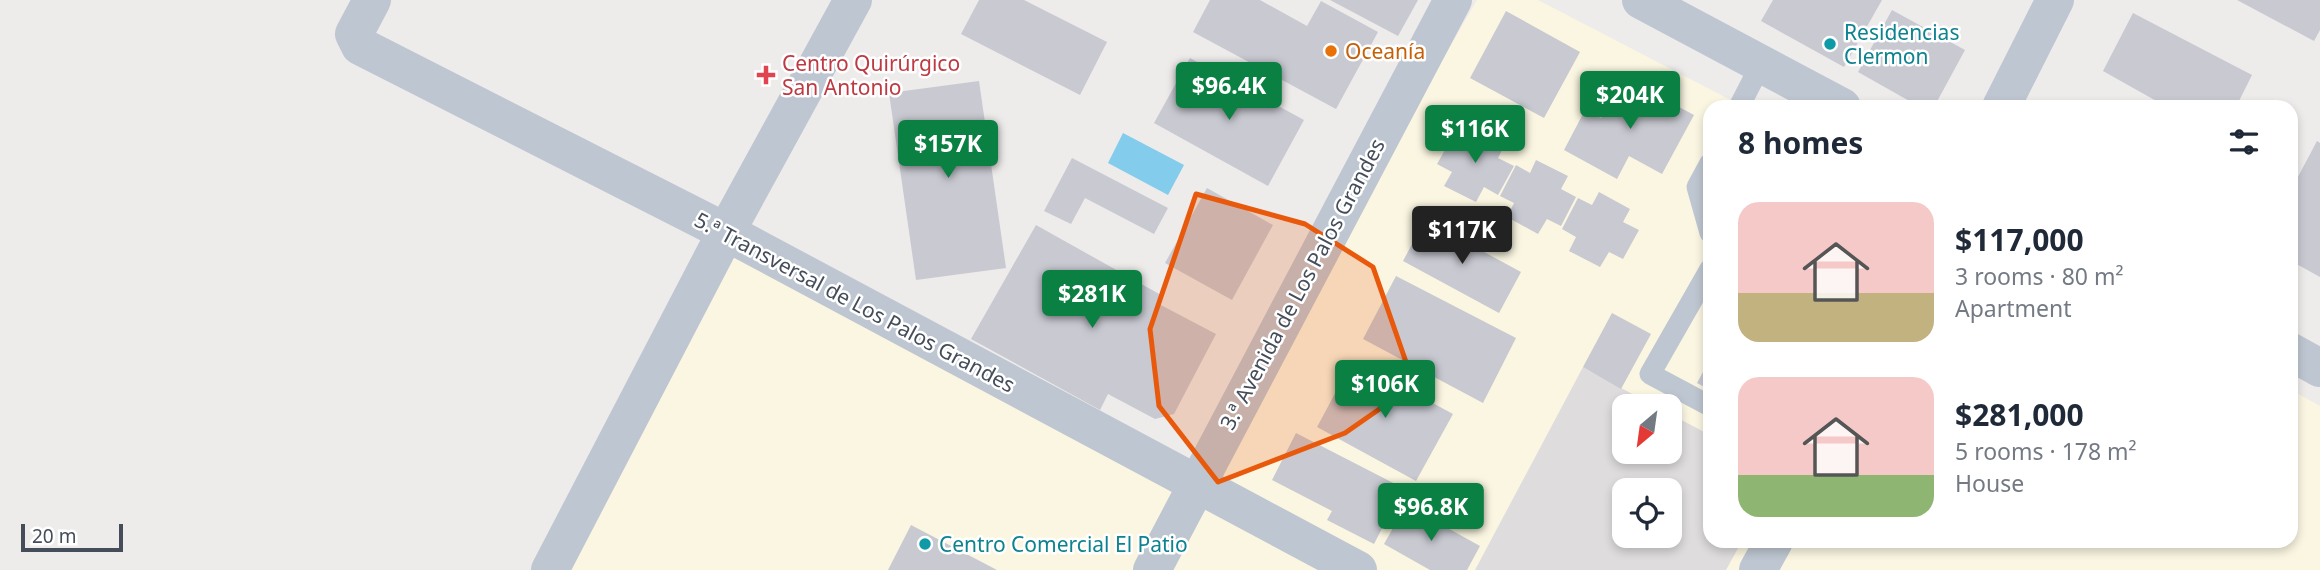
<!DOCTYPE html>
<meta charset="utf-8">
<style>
body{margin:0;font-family:"Noto Sans",sans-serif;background:#f6f6f7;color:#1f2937;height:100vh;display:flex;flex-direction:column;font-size:26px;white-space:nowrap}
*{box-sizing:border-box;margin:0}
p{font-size:23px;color:#747a83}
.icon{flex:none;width:38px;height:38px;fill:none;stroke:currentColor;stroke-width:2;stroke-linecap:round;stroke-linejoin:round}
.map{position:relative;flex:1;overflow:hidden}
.side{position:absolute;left:1703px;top:100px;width:595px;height:448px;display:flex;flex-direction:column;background:#fff;border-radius:21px;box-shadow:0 4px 10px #0003}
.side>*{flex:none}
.needle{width:46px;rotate:209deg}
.buttons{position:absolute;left:1612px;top:394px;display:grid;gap:14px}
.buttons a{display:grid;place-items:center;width:70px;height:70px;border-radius:14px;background:#fff;box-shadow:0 4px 10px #0003;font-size:35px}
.scale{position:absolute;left:21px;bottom:18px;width:102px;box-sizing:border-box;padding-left:7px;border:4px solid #444d59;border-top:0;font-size:19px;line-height:24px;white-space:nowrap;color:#444d59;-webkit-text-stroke:5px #fff;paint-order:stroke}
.price{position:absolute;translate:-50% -60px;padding:0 16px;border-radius:7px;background:#0b8043;color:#fff;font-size:23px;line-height:46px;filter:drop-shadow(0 2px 4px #0008)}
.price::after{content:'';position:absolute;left:50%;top:42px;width:21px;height:16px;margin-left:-10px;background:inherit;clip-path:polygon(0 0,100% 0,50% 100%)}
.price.active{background:#222;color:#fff}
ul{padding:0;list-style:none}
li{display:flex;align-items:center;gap:21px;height:175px;padding:0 35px}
li span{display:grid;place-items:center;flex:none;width:196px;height:140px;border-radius:21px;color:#555}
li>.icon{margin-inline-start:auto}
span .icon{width:84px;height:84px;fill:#fffc;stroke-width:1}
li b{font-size:30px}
h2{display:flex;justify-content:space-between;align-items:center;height:84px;padding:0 35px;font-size:30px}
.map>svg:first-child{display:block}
.commercial{fill:#fbf6e2;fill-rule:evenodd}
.education{fill:#dfdcdd;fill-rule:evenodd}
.water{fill:#83ccec}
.building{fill:#c8c9d1}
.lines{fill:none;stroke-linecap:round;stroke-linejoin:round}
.lane{stroke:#bec6d1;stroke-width:21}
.street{stroke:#bec6d1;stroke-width:38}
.marked{fill:#e8590c;fill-opacity:0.2;stroke:#e8590c;stroke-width:5;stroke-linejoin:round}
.culture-dot{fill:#0f9aa8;stroke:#fff;stroke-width:2.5}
.food-dot{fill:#e8710a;stroke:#fff;stroke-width:2.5}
.health-dot{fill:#e0444e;stroke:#fff;stroke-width:2.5}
.labels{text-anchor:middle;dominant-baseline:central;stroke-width:5;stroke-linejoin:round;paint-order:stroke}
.culture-label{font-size:21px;fill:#0d838f;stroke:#fff;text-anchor:start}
.food-label{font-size:21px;fill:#c56008;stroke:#fff;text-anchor:start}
.health-label{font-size:21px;fill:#be3a42;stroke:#fff;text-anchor:start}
.street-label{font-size:21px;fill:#444d59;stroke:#fff}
</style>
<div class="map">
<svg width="2320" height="570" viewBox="0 0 2320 570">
<rect width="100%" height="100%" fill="#eeebeb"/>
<path class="commercial" d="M1477,0H1538L1744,107H1710V541H2291V390L2320,406V570H547L726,232L1197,483ZM1624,406H1670V452H1624ZM1624,490H1670V536H1624Z"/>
<path class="education" d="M1583,367L1654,406H1624V452H1670V414L1710,435V541H1742L1726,570H1475ZM1624,490H1670V536H1624Z"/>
<path class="water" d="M1123,133L1184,165L1168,195L1108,163Z"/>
<g class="building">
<path d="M979,0H1024L1107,42L1080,95L961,34Z"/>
<path d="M1210,0H1260L1307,26L1321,1L1378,32L1336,109L1193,32Z"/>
<path d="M1330,0H1418L1398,36Z"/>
<path d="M1773,0H1882L1844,67L1761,21Z"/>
<path d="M2237,0H2320V30L2314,41Z"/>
<path d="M1892,10L1965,50L1934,107H1920L1858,72Z"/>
<path d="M1506,11L1580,52L1544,118L1470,78Z"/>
<path d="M2133,13L2252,75L2236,107H2167L2103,71Z"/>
<path d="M1190,58L1304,120L1268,186L1154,123Z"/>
<path d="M1623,77L1694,115L1662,174L1629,156L1617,179L1564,150L1585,110L1601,118Z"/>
<path d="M979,81L1006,268L916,280L889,93Z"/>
<path d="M1474,128L1505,144L1498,158L1514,166L1498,195L1484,187L1476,202L1444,186L1452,172L1437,164L1454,134L1468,141Z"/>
<path d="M2317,141L2320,143V277L2291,261V190Z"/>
<path d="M1072,158L1168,208L1154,234L1085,198L1071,224L1044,211Z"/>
<path d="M1536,160L1568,176L1561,189L1576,197L1561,226L1547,219L1538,234L1507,217L1514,203L1500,196L1516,165L1530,173Z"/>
<path d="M1207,188L1273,225L1232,300L1165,263Z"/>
<path d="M1599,192L1630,209L1623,222L1639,230L1623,259L1609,252L1600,267L1569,251L1576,237L1562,229L1578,198L1592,205Z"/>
<path d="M1425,220L1521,272L1499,313L1403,261Z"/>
<path d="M1036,225L1161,295L1157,303L1216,334L1174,414L1155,419L1108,394L1100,410L971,339Z"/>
<path d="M1396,276L1516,338L1483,403L1363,339Z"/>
<path d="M1612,313L1651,334L1621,389L1583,367Z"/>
<path d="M1710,359V390L1697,383Z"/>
<path d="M1353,360L1453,414L1416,481L1317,427Z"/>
<path d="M1296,433L1403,488L1374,544L1327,520L1332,511L1272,480Z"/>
<path d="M1406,505L1480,546L1467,570H1430L1384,544Z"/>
<path d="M911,525L997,570H888Z"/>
</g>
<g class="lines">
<g class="lane">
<path d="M1739,107L1761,64"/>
<path d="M1710,163L1697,187L1710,233"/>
<path d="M1710,269L1650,374L1710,406"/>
</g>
<g class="street">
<path d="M372,0L354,34L360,46L726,232L1358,570"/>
<path d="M1641,0L1842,107"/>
<path d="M2001,107L2055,0"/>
<path d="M2291,352L2320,368"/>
<path d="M550,570L726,232L853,0"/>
<path d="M1152,570L1453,0"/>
<path d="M1758,570L1774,541"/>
</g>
</g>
<path class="marked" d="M1196,194L1305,224L1373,267L1414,385L1345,433L1218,482L1159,406L1150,329Z"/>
<g class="culture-dot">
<circle cx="1830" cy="44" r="7"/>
<circle cx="925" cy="544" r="7"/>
</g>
<circle class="food-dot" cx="1331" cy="51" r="7"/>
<path class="health-dot" d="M762.5 64.5h7v7h7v7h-7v7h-7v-7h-7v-7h7z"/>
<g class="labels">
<g class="culture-label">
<text x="1844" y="32">Residencias<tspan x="1844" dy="24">Clermon</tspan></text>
<text x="939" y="544">Centro Comercial El Patio</text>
</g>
<g class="food-label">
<text x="1345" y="51">Oceanía</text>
</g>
<g class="health-label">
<text x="782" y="63">Centro Quirúrgico<tspan x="782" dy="24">San Antonio</tspan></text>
</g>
<g class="street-label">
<text transform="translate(1302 284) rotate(-62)">3.ª Avenida de Los Palos Grandes</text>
<text transform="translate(855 302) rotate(28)">5.ª Transversal de Los Palos Grandes</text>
</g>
</g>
</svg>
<div class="buttons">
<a><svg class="needle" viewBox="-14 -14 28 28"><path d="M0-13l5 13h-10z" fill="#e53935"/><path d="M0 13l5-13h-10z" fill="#747a83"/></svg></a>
<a><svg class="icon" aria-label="locate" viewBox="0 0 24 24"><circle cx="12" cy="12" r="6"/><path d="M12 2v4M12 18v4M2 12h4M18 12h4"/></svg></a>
</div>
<div class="scale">20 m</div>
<b class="price" style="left:1229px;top:122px">$96.4K</b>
<b class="price" style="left:1630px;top:131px">$204K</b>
<b class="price" style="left:1475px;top:165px">$116K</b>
<b class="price" style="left:948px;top:180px">$157K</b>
<b class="price active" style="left:1462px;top:266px">$117K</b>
<b class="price" style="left:1092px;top:330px">$281K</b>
<b class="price" style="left:1385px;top:420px">$106K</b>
<b class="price" style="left:1431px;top:543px">$96.8K</b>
<section class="side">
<h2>8 homes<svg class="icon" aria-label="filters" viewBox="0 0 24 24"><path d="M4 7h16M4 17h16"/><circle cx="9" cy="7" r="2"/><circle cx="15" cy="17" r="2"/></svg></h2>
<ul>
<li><span style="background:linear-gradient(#f6c9c9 65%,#c2b280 0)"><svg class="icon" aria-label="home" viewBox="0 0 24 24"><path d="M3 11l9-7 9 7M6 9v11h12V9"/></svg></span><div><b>$117,000</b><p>3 rooms · 80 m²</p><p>Apartment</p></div></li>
<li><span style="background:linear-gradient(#f6c9c9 70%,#8fb573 0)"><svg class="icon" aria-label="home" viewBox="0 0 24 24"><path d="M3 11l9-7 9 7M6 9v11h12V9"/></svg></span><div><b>$281,000</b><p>5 rooms · 178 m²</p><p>House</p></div></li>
</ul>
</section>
</div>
